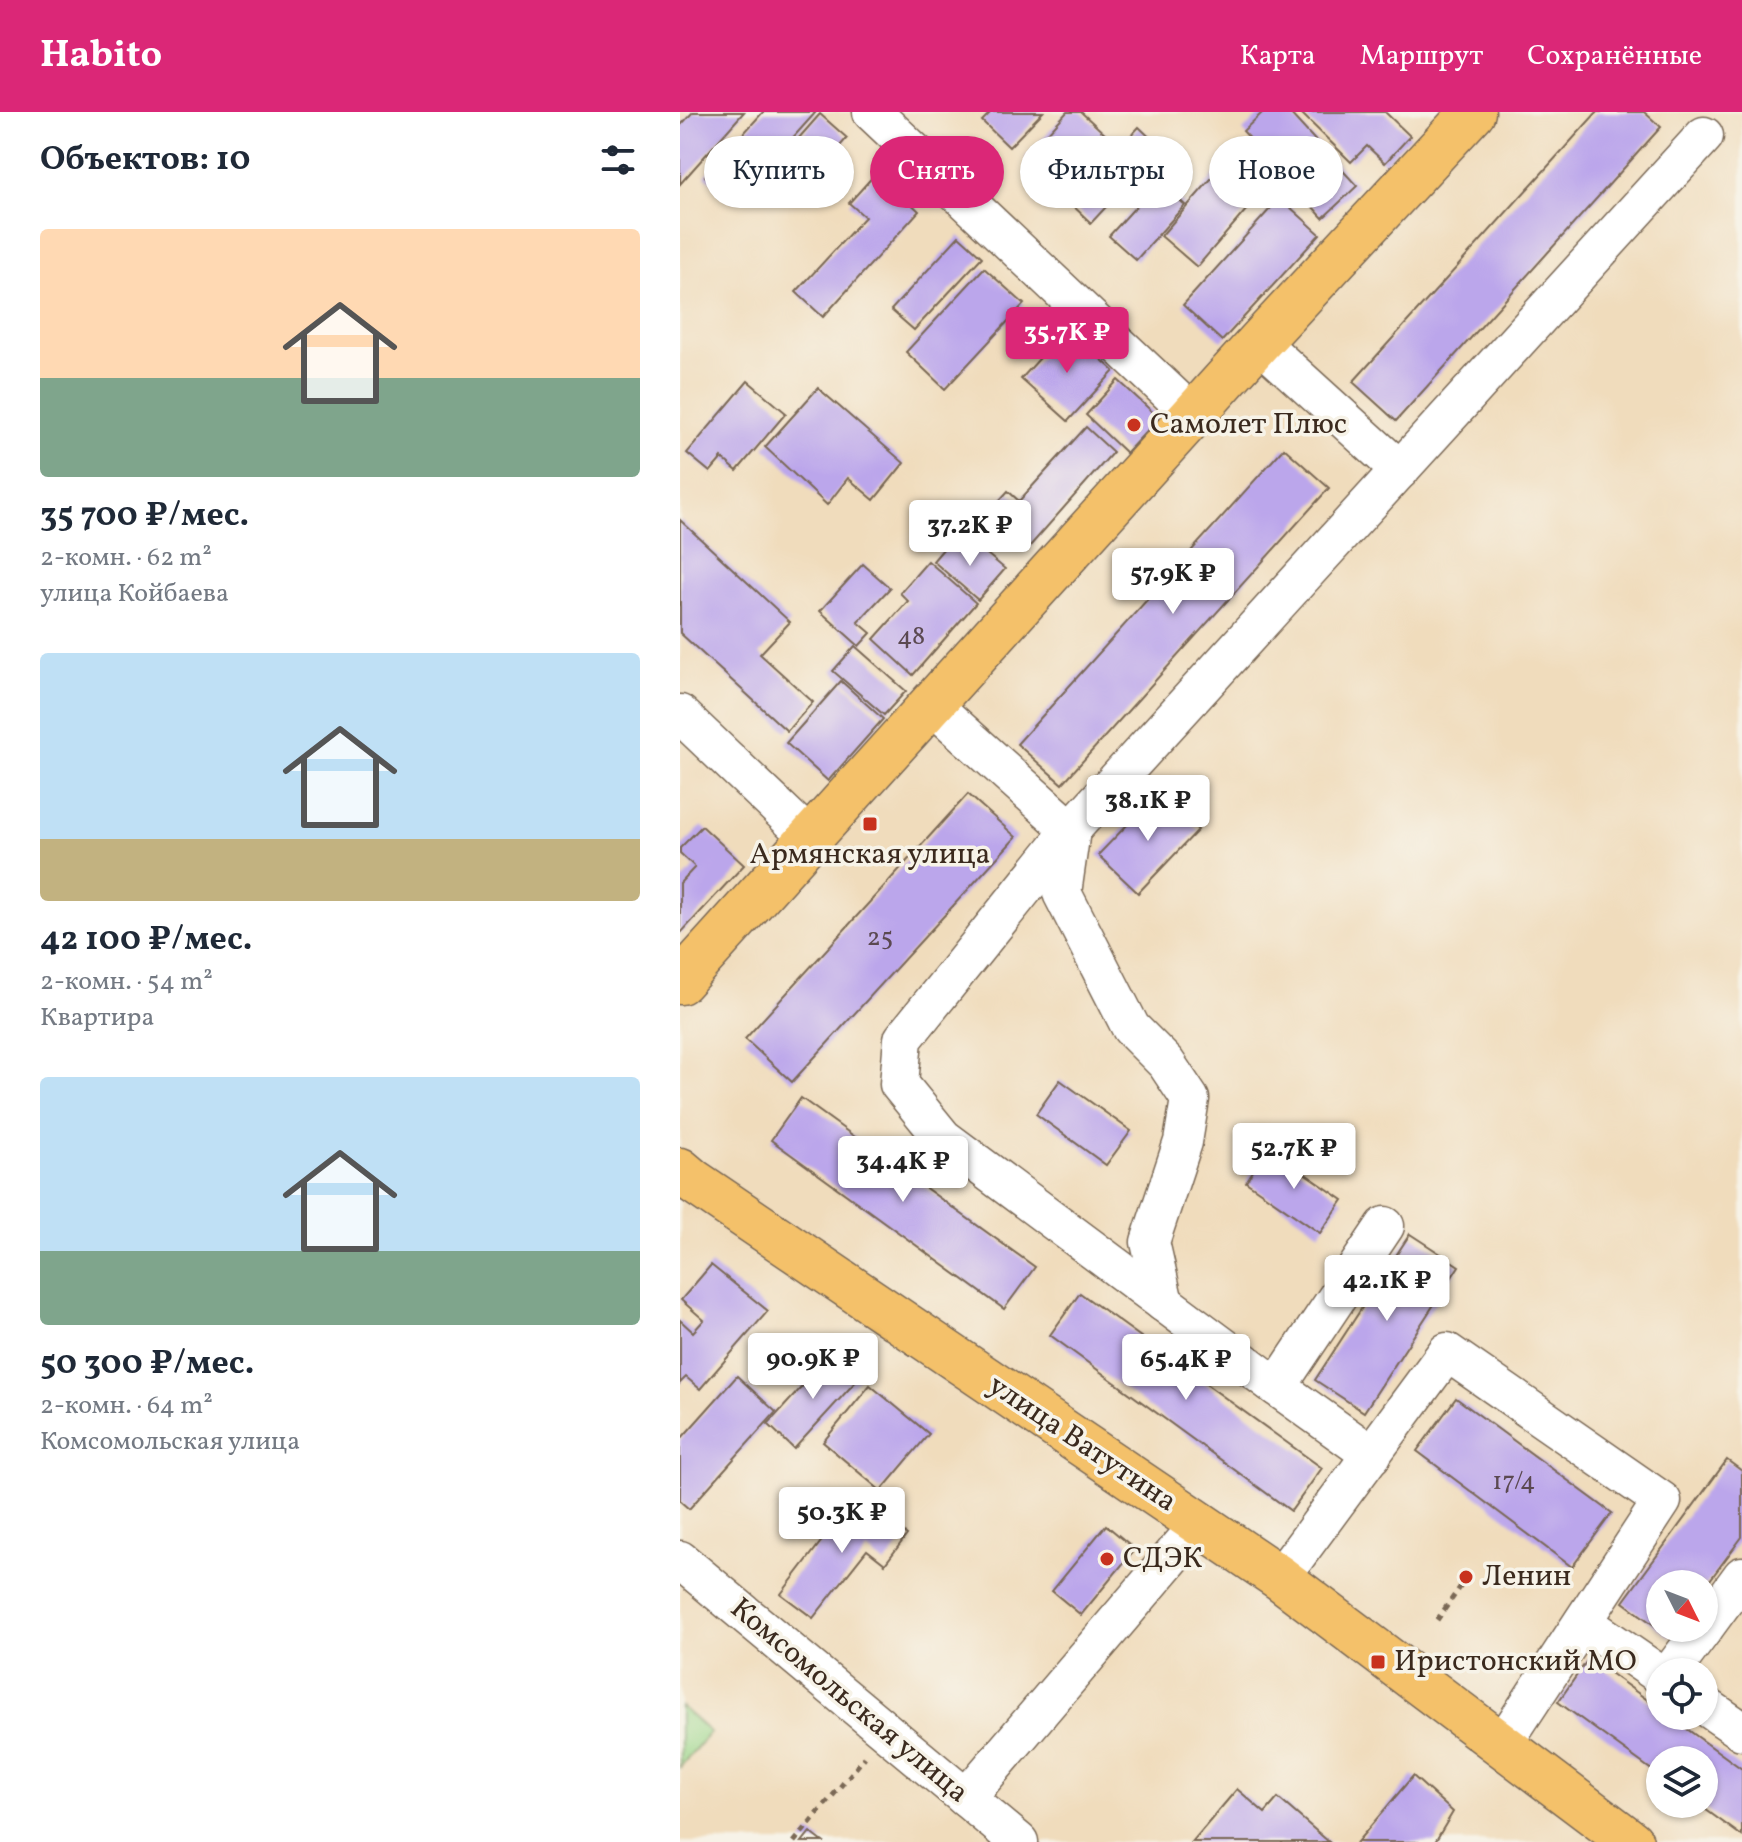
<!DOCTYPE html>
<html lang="ru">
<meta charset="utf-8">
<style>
body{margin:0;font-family:Vollkorn,serif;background:#f2f2f3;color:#1f2937;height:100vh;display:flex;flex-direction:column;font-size:30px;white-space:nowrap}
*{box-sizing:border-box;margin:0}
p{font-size:26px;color:#747a83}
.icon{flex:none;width:44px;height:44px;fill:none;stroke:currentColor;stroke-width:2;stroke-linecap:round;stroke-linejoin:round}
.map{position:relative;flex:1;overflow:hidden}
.sheet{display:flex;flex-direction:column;background:#fff;width:680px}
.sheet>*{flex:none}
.banner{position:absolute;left:24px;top:24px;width:760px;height:72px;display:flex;gap:16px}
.needle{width:52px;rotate:132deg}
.controls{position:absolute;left:966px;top:1458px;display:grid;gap:16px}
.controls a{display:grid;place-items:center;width:72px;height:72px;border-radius:50%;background:#fff;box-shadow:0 2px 6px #0004;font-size:40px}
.price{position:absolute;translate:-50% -68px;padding:0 18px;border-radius:8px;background:#fff;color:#222;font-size:26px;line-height:52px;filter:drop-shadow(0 2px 4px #0008)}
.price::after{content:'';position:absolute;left:50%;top:48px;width:24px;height:18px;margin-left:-12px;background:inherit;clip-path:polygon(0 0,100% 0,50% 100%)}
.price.selected{background:#db2777;color:#fff}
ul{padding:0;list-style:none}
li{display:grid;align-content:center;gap:16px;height:424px;padding:0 40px}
li span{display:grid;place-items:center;height:248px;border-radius:8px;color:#555}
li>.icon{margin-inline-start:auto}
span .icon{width:144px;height:144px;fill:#fffc;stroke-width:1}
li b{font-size:34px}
h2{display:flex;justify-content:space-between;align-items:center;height:96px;padding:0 40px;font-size:34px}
.chip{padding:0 28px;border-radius:36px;background:#fff;box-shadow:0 2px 6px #0004;font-size:28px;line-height:72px}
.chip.selected{background:#db2777;color:#fff}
header{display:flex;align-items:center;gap:48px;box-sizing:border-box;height:112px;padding:0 40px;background:#db2777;color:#fff}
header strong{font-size:38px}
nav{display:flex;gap:44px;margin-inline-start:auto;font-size:28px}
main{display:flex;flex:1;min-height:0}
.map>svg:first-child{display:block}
.green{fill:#9cd78b;stroke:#6c8054;stroke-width:2}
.building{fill:#bba6eb}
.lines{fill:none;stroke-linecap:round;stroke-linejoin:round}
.minor-casing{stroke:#7a6855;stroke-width:41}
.major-casing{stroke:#7a6855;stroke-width:47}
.path{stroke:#7a6855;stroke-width:5;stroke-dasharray:6 6;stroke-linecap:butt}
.minor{stroke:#fff;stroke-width:38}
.major{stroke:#f4c16b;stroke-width:44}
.poi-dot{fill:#c8321e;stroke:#f7f3e8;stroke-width:3}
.labels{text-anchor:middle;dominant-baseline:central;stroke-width:7;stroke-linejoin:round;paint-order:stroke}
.number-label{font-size:26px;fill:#5b4951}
.poi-label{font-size:30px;fill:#3b2a1e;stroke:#f7f3e8;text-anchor:start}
.street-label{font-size:30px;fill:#3b2a1e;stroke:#f7f3e8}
</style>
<header>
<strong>Habito</strong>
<nav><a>Карта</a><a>Маршрут</a><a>Сохранённые</a></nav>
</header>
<main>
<section class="sheet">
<h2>Объектов: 10<svg class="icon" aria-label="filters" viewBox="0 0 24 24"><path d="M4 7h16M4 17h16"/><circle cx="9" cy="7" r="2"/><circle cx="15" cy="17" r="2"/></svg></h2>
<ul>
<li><span style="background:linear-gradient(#ffd9b3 60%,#7fa58c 0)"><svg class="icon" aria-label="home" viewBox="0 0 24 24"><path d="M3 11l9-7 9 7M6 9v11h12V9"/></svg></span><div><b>35 700 ₽/мес.</b><p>2-комн. · 62 m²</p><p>улица Койбаева</p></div></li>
<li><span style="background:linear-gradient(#bfe0f5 75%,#c2b280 0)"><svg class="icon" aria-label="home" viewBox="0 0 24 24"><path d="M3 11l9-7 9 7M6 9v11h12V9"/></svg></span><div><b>42 100 ₽/мес.</b><p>2-комн. · 54 m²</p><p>Квартира</p></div></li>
<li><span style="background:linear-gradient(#bfe0f5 70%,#7fa58c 0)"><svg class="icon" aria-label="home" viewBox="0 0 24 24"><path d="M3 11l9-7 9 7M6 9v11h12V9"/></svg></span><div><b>50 300 ₽/мес.</b><p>2-комн. · 64 m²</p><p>Комсомольская улица</p></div></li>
</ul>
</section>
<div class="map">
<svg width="1062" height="1730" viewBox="0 0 1062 1730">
<rect width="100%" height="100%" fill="#f7f3e8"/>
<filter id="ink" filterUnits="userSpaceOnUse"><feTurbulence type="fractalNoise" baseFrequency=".0125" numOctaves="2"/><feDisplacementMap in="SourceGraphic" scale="16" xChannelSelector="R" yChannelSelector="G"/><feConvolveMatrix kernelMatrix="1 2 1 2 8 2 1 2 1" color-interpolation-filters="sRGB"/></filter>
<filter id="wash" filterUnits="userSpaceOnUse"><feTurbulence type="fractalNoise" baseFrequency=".006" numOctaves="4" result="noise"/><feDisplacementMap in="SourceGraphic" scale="32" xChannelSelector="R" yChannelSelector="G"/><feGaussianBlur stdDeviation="1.8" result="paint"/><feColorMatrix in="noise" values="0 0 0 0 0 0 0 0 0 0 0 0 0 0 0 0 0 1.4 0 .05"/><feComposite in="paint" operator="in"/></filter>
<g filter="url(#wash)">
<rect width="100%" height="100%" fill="#f0dcbc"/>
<path class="green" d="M0,1594L30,1620L0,1655Z"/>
<g id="blocks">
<g class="building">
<path d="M13,0H64L0,72V14Z"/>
<path d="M83,0H136L55,90L25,64Z"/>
<path d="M311,0H363L329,35L302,9Z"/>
<path d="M387,0H401L427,24L379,77L345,46Z"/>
<path d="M583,0H609L677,74L643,106L563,19Z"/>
<path d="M620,0H705L730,24L705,51L687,34L671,50Z"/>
<path d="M917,0H964L981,15L716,309L673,270Z"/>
<path d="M140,2L167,26L123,76L96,52Z"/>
<path d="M459,15L481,36L411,111L389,90Z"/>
<path d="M538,59L573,90L517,155L481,124Z"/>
<path d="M197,60L239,99L143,205L116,180L185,105L169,91Z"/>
<path d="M479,69L505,93L456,148L429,124Z"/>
<path d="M600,86L640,122L542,229L503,193Z"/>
<path d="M279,124L302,145L234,218L211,198Z"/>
<path d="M304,156L344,192L265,277L226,240Z"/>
<path d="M387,216L434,259L388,309L341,267Z"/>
<path d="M438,268L479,306L446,341L406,303Z"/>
<path d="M68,269L106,301L57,359L42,346L30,360L7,341Z"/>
<path d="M138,276L224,351L194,388L168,366L147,393L85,335Z"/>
<path d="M406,315L433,340L350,434L310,399L328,379L339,389Z"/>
<path d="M604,336L649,376L382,672L337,632Z"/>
<path d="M0,408L110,510L80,542L133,590L107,619L0,521Z"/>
<path d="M270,429L286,443L295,432L325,457L298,488L253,449Z"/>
<path d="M248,449L296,491L233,563L194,527L228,489L220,481Z"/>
<path d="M183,452L210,476L178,510L191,521L179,534L140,499Z"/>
<path d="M175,534L226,579L204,603L153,559Z"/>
<path d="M161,569L203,607L148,669L106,631Z"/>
<path d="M479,680L518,718L458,781L418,743Z"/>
<path d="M288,682L336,725L112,970L65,927Z"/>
<path d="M22,714L64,753L0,822V771L15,755L0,741V736Z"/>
<path d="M380,968L451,1019L426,1053L356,1002Z"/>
<path d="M121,986L355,1155L324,1197L91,1028Z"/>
<path d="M588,1036L663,1088L640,1121L566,1070Z"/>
<path d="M730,1122L779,1154L684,1300L635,1268Z"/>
<path d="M31,1153L88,1199L20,1277L6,1265L0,1271V1208L13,1220L24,1208L1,1188Z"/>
<path d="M400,1181L642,1356L611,1399L370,1223Z"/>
<path d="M152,1242L179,1266L114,1337L88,1312Z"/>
<path d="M57,1264L96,1300L9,1397L0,1389V1328Z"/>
<path d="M190,1273L249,1322L201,1379L143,1330Z"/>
<path d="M776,1286L932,1401L892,1455L737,1339Z"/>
<path d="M1047,1348L1062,1359V1425L1024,1476V1472H980V1516H995L989,1524L943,1490Z"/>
<path d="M176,1384L227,1423L205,1452L187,1438L133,1506L101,1482Z"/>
<path d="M426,1413L455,1437L401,1503L372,1479Z"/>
<path d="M909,1546L980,1597V1604H989L1062,1657V1724L1018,1692H1024V1648H980V1664L878,1590Z"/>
<path d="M733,1664L773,1700L755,1730H677Z"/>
<path d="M557,1677L585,1701L598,1686L649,1730H512Z"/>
<path d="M130,1720L143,1730H122Z"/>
</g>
</g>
</g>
<g filter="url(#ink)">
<use href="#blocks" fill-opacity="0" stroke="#7a6855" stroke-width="2"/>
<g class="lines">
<g class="minor-casing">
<g id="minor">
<path d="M192,0L513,303"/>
<path d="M579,230L720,358"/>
<path d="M251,592L391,718L223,927L219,972L263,1026L597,1275L692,1343"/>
<path d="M0,602L131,727"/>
<path d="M484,1191L470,1130L503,1030L510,987L486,951L451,916L382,781L391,718L1024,24"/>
<path d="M597,1275L705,1114"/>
<path d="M0,1448L339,1730"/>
<path d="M600,1466L767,1240L982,1389L822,1633"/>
<path d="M903,1510L980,1563"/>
<path d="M1024,1516L1062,1464"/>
<path d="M991,1560L1024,1516"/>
<path d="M1024,1593L1062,1619"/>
<path d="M286,1686L520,1412"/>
</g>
</g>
<g class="major-casing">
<g id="major">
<path d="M0,870L579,230L793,0"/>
<path d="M0,1058L13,1069L600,1466L951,1730"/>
</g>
</g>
<g class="path">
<path d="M757,1508L788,1464"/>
<path d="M114,1730L185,1645"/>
</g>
<use href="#minor" class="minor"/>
<use href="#major" class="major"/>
</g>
</g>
<g class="poi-dot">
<circle cx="454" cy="313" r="8"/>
<rect x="182" y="704" width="16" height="16" rx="4"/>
<circle cx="427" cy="1447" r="8"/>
<circle cx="786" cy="1465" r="8"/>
<rect x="690" y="1542" width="16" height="16" rx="4"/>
</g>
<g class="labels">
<g class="number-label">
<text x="231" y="525">48</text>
<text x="200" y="826">25</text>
<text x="834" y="1370">17/4</text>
</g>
<g class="poi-label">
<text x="470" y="313">Самолет Плюс</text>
<text x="190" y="743" text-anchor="middle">Армянская улица</text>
<text x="443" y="1447">СДЭК</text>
<text x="802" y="1465">Ленин</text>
<text x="714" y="1550">Иристонский МО</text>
</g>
<g class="street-label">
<text transform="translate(402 1332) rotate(34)">улица Ватутина</text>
<text transform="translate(169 1589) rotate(40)">Комсомольская улица</text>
</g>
</g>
</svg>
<div class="controls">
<a><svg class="needle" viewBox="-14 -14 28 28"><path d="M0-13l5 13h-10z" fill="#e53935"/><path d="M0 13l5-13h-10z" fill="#747a83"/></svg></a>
<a><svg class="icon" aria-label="locate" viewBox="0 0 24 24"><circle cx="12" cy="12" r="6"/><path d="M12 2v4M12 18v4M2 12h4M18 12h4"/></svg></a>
<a><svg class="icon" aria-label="layers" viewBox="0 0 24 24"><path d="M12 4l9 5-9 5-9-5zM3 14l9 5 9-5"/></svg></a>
</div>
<b class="price selected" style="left:387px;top:263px">35.7K ₽</b>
<b class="price" style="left:290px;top:456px">37.2K ₽</b>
<b class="price" style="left:493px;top:504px">57.9K ₽</b>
<b class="price" style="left:468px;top:731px">38.1K ₽</b>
<b class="price" style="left:614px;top:1079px">52.7K ₽</b>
<b class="price" style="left:223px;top:1092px">34.4K ₽</b>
<b class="price" style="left:707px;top:1211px">42.1K ₽</b>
<b class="price" style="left:133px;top:1289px">90.9K ₽</b>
<b class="price" style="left:506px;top:1290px">65.4K ₽</b>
<b class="price" style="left:162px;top:1443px">50.3K ₽</b>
<div class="banner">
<a class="chip">Купить</a>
<a class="chip selected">Снять</a>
<a class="chip">Фильтры</a>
<a class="chip">Новое</a>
</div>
</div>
</main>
